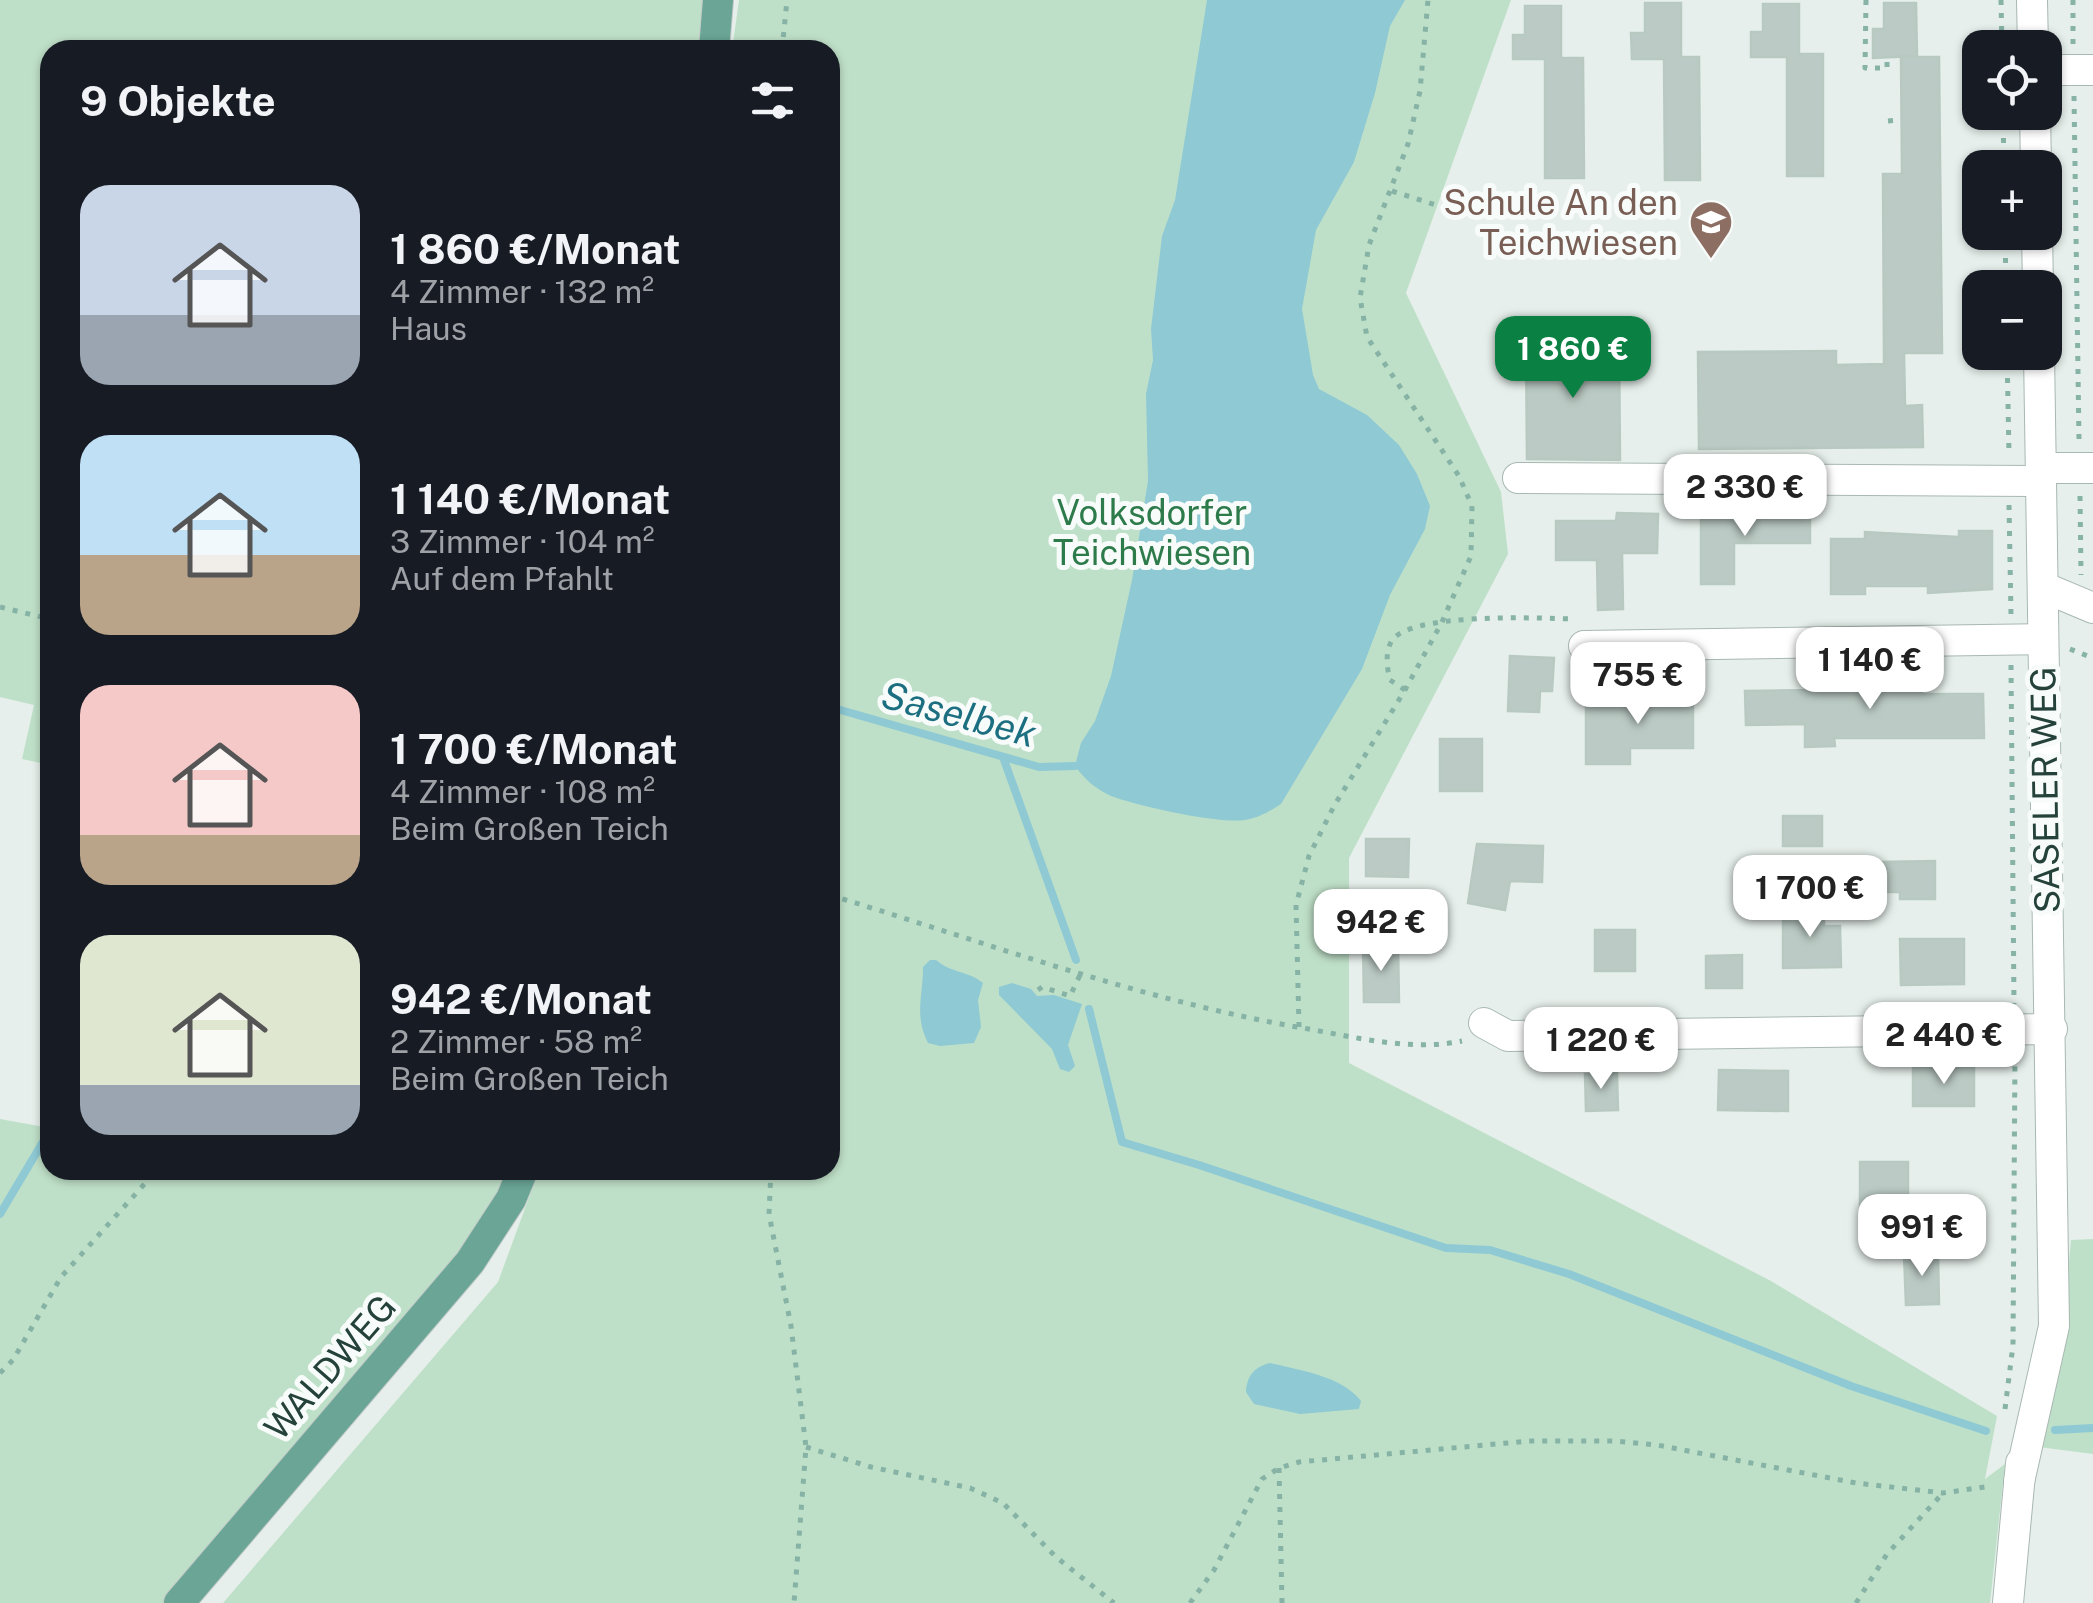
<!DOCTYPE html>
<html lang="de">
<meta charset="utf-8">
<style>
body{margin:0;font-family:"Public Sans",sans-serif;background:#242831;color:#f1f3f6;height:100vh;display:flex;flex-direction:column;font-size:38px;white-space:nowrap}
*{box-sizing:border-box;margin:0}
p{font-size:32px;color:#9ea1a6}
.icon{flex:none;width:55px;height:55px;fill:none;stroke:currentColor;stroke-width:2;stroke-linecap:round;stroke-linejoin:round}
.map{position:relative;flex:1;overflow:hidden}
.details{position:absolute;left:40px;top:40px;width:800px;height:1140px;display:flex;flex-direction:column;background:#171b24;border-radius:30px;box-shadow:0 2px 8px #0004}
.details>*{flex:none}
.tools{position:absolute;left:1962px;top:30px;display:grid;gap:20px}
.tools a{display:grid;place-items:center;width:100px;height:100px;border-radius:20px;background:#171b24;box-shadow:0 2px 8px #0004;font-size:50px}
.price{position:absolute;translate:-50% -85px;padding:0 22px;border-radius:20px;background:#fff;color:#222;font-size:32px;line-height:65px;filter:drop-shadow(0 2px 5px #0008)}
.price::after{content:'';position:absolute;left:50%;top:60px;width:30px;height:22px;margin-left:-15px;background:inherit;clip-path:polygon(0 0,100% 0,50% 100%)}
.price.on{background:#0b8043;color:#fff}
ul{padding:0;list-style:none}
li{display:flex;align-items:center;gap:30px;height:250px;padding:0 40px}
li span{display:grid;place-items:center;flex:none;width:280px;height:200px;border-radius:30px;color:#555}
li>.icon{margin-inline-start:auto}
span .icon{width:120px;height:120px;fill:#fffc;stroke-width:1}
li b{font-size:42px}
h2{display:flex;justify-content:space-between;align-items:center;height:120px;padding:0 40px;font-size:42px}
.map>svg:first-child{display:block}
.green{fill:#bfe0c8}
.water{fill:#8ec9d4}
.lines{fill:none;stroke-linecap:round;stroke-linejoin:round}
.stream{stroke:#8ec9d4;stroke-width:8}
.building{fill:#bbcac4;stroke:#b8c9c2;stroke-width:2.5}
.minor-casing{stroke:#a8b8b2;stroke-width:32}
.major-casing{stroke:#c2cac8;stroke-width:32}
.path{stroke:#86b3a5;stroke-width:5;stroke-dasharray:5 8;stroke-linecap:butt}
.minor{stroke:#fff;stroke-width:30}
.major{stroke:#6aa596;stroke-width:30}
.labels{text-anchor:middle;dominant-baseline:central;stroke-width:10;stroke-linejoin:round;paint-order:stroke}
.education-label{font-size:35px;fill:#785e54;stroke:#f7fbf9;text-anchor:end}
.park-label{font-size:35px;fill:#2d7a4b;stroke:#f7fbf9}
.street-label{font-size:35px;fill:#24423a;stroke:#f7fbf9}
.water-label{font-size:38px;font-style:italic;fill:#1c6f80;stroke:#f7fbf9}
</style>
<div class="map">
<svg width="2093" height="1603" viewBox="0 0 2093 1603">
<rect width="100%" height="100%" fill="#e6efeb"/>
<g class="green">
<path d="M0,0H717L714,50H50V765L22,759L34,705L0,697Z"/>
<path d="M739,0H1511L1406,293L1501,492L1508,554L1349,858V1063L1771,1281L1997,1416L1985,1479L2005,1464L1990,1603H223L498,1282L539,1170H830V50H732Z"/>
<path d="M0,1119L50,1128V1170H523L511,1199L179,1603H0Z"/>
<path d="M2093,1239V1454L2039,1447L2060,1361L2071,1240Z"/>
</g>
<g class="water">
<path d="M1207,0H1405L1390,26L1375,93L1354,162L1316,230L1302,309L1313,375L1319,389L1367,415L1399,445L1417,474L1430,506L1425,529L1390,595L1362,669L1281,804C1270,811 1259,818 1245,820C1218,824 1138,806 1111,796C1096,789 1085,780 1075,766L1081,743L1095,721L1111,676L1132,580L1148,481L1146,394L1153,360L1151,329L1162,236L1175,200Z"/>
<path d="M930,960H936C951,973 969,971 983,983L978,1000L981,1027L974,1043L940,1046L928,1043C914,1015 923,997 923,967Z"/>
<path d="M1012,983L1031,989L1037,996L1054,995L1082,1004L1068,1045L1075,1066L1069,1072L1060,1069L1052,1049L999,995V987Z"/>
<path d="M1270,1363C1299,1370 1342,1376 1361,1401L1359,1409L1300,1414L1254,1404L1246,1392C1247,1376 1254,1367 1270,1363Z"/>
</g>
<g class="lines">
<g class="stream">
<path d="M830,707L1039,767L1075,766"/>
<path d="M1003,757L1076,960"/>
<path d="M1089,1009L1122,1142L1199,1165L1446,1248L1490,1250L1569,1274L1851,1386L1986,1431"/>
<path d="M0,1214L50,1130"/>
<path d="M2055,1430L2093,1428"/>
</g>
</g>
<g class="building">
<path d="M1645,3H1681V57H1699L1700,180H1665L1664,59H1632L1631,33H1645Z"/>
<path d="M1884,3H1916L1917,56L1873,58V29H1884Z"/>
<path d="M1763,4H1799V54H1823V176H1787V57H1751V32H1763Z"/>
<path d="M1525,6H1561V58H1583L1584,178H1545V59H1513V35H1525Z"/>
<path d="M1901,57H1939L1942,353H1904L1905,406L1922,405L1923,447L1699,449L1698,352L1836,351V365L1884,364L1883,174H1902Z"/>
<path d="M1619,343L1620,460L1527,459L1526,344Z"/>
<path d="M1617,513L1658,514L1657,553H1622L1623,609L1598,610L1597,560H1556V521H1616Z"/>
<path d="M1767,513H1810V543H1734V584H1701V514Z"/>
<path d="M1959,531H1992V589L1928,593V586H1865V594H1831V539H1865V532L1959,537Z"/>
<path d="M1510,656L1554,658L1552,691H1540L1539,712L1508,711Z"/>
<path d="M1896,672H1923L1922,694H1983L1984,738H1834L1835,746L1805,747V724L1746,725L1745,691L1805,690V686L1896,689Z"/>
<path d="M1651,694H1693V748H1630V764H1586V703H1651Z"/>
<rect x="1440" y="739" width="42" height="52"/>
<rect x="1783" y="816" width="39" height="30"/>
<path d="M1366,839H1409L1408,877L1366,876Z"/>
<path d="M1477,844L1543,846L1542,882L1510,881L1505,910L1468,903Z"/>
<path d="M1935,861V899H1900V892H1879V862Z"/>
<path d="M1824,909V926H1840L1841,967L1783,968V910Z"/>
<rect x="1595" y="930" width="40" height="41"/>
<path d="M1900,939H1964V984L1901,985Z"/>
<path d="M1363,946H1398L1399,1002H1364Z"/>
<path d="M1742,955V988H1706V956Z"/>
<rect x="1913" y="1068" width="61" height="38"/>
<path d="M1719,1070L1788,1071V1111L1718,1110Z"/>
<path d="M1617,1073L1618,1110L1586,1111L1585,1074Z"/>
<rect x="1860" y="1162" width="48" height="55"/>
<path d="M1938,1252L1939,1304L1906,1305L1904,1254Z"/>
</g>
<g class="lines">
<g class="minor-casing">
<g id="minor">
<path d="M2032,0L2033,48"/>
<path d="M2045,70H2093"/>
<path d="M2035,112L2036,168"/>
<path d="M2037,232L2038,288"/>
<path d="M2041,468H2093"/>
<path d="M1518,478L2041,481"/>
<path d="M2043,587L2093,608"/>
<path d="M1584,646L2043,639"/>
<path d="M1484,1023L1508,1036L2052,1029"/>
<path d="M2019,1482L2054,1326L2039,352"/>
<path d="M2008,1603L2021,1463"/>
</g>
</g>
<g class="major-casing">
<g id="major">
<path d="M714,50L718,0"/>
<path d="M179,1603L470,1262L511,1199L523,1170"/>
</g>
</g>
<g class="path">
<path d="M1866,0L1865,68H1887V57"/>
<path d="M2001,0L2002,48"/>
<path d="M2073,0V45"/>
<path d="M782,50L787,0"/>
<path d="M2074,96L2079,440"/>
<path d="M2003,112L2004,168"/>
<path d="M1888,121L1901,120"/>
<path d="M1392,191L1445,208"/>
<path d="M2005,232L2006,288"/>
<path d="M2007,352L2009,454"/>
<path d="M2080,496L2081,575"/>
<path d="M2009,505L2011,614"/>
<path d="M0,607L50,619"/>
<path d="M2070,649L2093,658"/>
<path d="M2011,665L2014,1004"/>
<path d="M1405,690L1390,680C1387,668 1385,654 1391,642C1407,612 1539,618 1573,619"/>
<path d="M830,895C984,942 1138,999 1297,1027C1351,1036 1408,1052 1462,1041"/>
<path d="M1038,990L1042,987L1070,996L1081,973"/>
<path d="M1299,1027L1296,905L1309,856L1334,806L1405,690L1442,622L1471,556L1472,506L1459,476L1367,337L1360,298L1369,245L1408,144L1420,91L1428,0"/>
<path d="M771,1170L769,1214L791,1326L806,1447L794,1603"/>
<path d="M0,1373L13,1360L61,1277L157,1170"/>
<path d="M2005,1409L2013,1345L2015,1055"/>
<path d="M806,1447L871,1467L970,1488L1003,1503L1056,1557L1114,1603"/>
<path d="M1279,1468L1282,1603"/>
<path d="M1190,1603L1214,1570L1262,1479L1279,1468L1299,1462L1529,1441H1615L1657,1445L1856,1483L1943,1493L1991,1486"/>
<path d="M1856,1603L1887,1554L1943,1493"/>
</g>
<use href="#minor" class="minor"/>
<use href="#major" class="major"/>
</g>
<defs>
<g id="school-pin" transform="scale(2.25)"><path d="M0 17L-7.5 6A9.5 9.5 0 1 1 7.5 6Z" fill="#8d6e63" stroke="#f7fbf9"/><path d="M0-5L7-2L0 1L-7-2ZM-4 1L0 2.5L4 1V4Q0 6-4 4Z" fill="#fff"/></g>
</defs>
<g fill-rule="evenodd">
<use href="#school-pin" x="1711" y="222"/>
</g>
<g class="labels">
<g class="education-label">
<text x="1678" y="202">Schule An den<tspan x="1678" dy="40">Teichwiesen</tspan></text>
</g>
<g class="park-label">
<text x="1152" y="512">Volksdorfer<tspan x="1152" dy="40">Teichwiesen</tspan></text>
</g>
<g class="street-label">
<text transform="translate(2045 790) rotate(-91)">SASELER WEG</text>
<text transform="translate(330 1367) rotate(-49)">WALDWEG</text>
</g>
<g class="water-label">
<text transform="translate(959 714) rotate(15)">Saselbek</text>
</g>
</g>
</svg>
<div class="tools">
<a><svg class="icon" aria-label="locate" viewBox="0 0 24 24"><circle cx="12" cy="12" r="6"/><path d="M12 2v4M12 18v4M2 12h4M18 12h4"/></svg></a>
<a>+</a>
<a>−</a>
</div>
<b class="price on" style="left:1573px;top:401px">1 860 €</b>
<b class="price" style="left:1745px;top:539px">2 330 €</b>
<b class="price" style="left:1870px;top:712px">1 140 €</b>
<b class="price" style="left:1638px;top:727px">755 €</b>
<b class="price" style="left:1810px;top:940px">1 700 €</b>
<b class="price" style="left:1381px;top:974px">942 €</b>
<b class="price" style="left:1944px;top:1087px">2 440 €</b>
<b class="price" style="left:1601px;top:1092px">1 220 €</b>
<b class="price" style="left:1922px;top:1279px">991 €</b>
<section class="details">
<h2>9 Objekte<svg class="icon" aria-label="filters" viewBox="0 0 24 24"><path d="M4 7h16M4 17h16"/><circle cx="9" cy="7" r="2"/><circle cx="15" cy="17" r="2"/></svg></h2>
<ul>
<li><span style="background:linear-gradient(#c9d6e8 65%,#9aa5b1 0)"><svg class="icon" aria-label="home" viewBox="0 0 24 24"><path d="M3 11l9-7 9 7M6 9v11h12V9"/></svg></span><div><b>1 860 €/Monat</b><p>4 Zimmer · 132 m²</p><p>Haus</p></div></li>
<li><span style="background:linear-gradient(#bfe0f5 60%,#b9a48a 0)"><svg class="icon" aria-label="home" viewBox="0 0 24 24"><path d="M3 11l9-7 9 7M6 9v11h12V9"/></svg></span><div><b>1 140 €/Monat</b><p>3 Zimmer · 104 m²</p><p>Auf dem Pfahlt</p></div></li>
<li><span style="background:linear-gradient(#f6c9c9 75%,#b9a48a 0)"><svg class="icon" aria-label="home" viewBox="0 0 24 24"><path d="M3 11l9-7 9 7M6 9v11h12V9"/></svg></span><div><b>1 700 €/Monat</b><p>4 Zimmer · 108 m²</p><p>Beim Großen Teich</p></div></li>
<li><span style="background:linear-gradient(#dfe7d0 75%,#9aa5b1 0)"><svg class="icon" aria-label="home" viewBox="0 0 24 24"><path d="M3 11l9-7 9 7M6 9v11h12V9"/></svg></span><div><b>942 €/Monat</b><p>2 Zimmer · 58 m²</p><p>Beim Großen Teich</p></div></li>
</ul>
</section>
</div>
